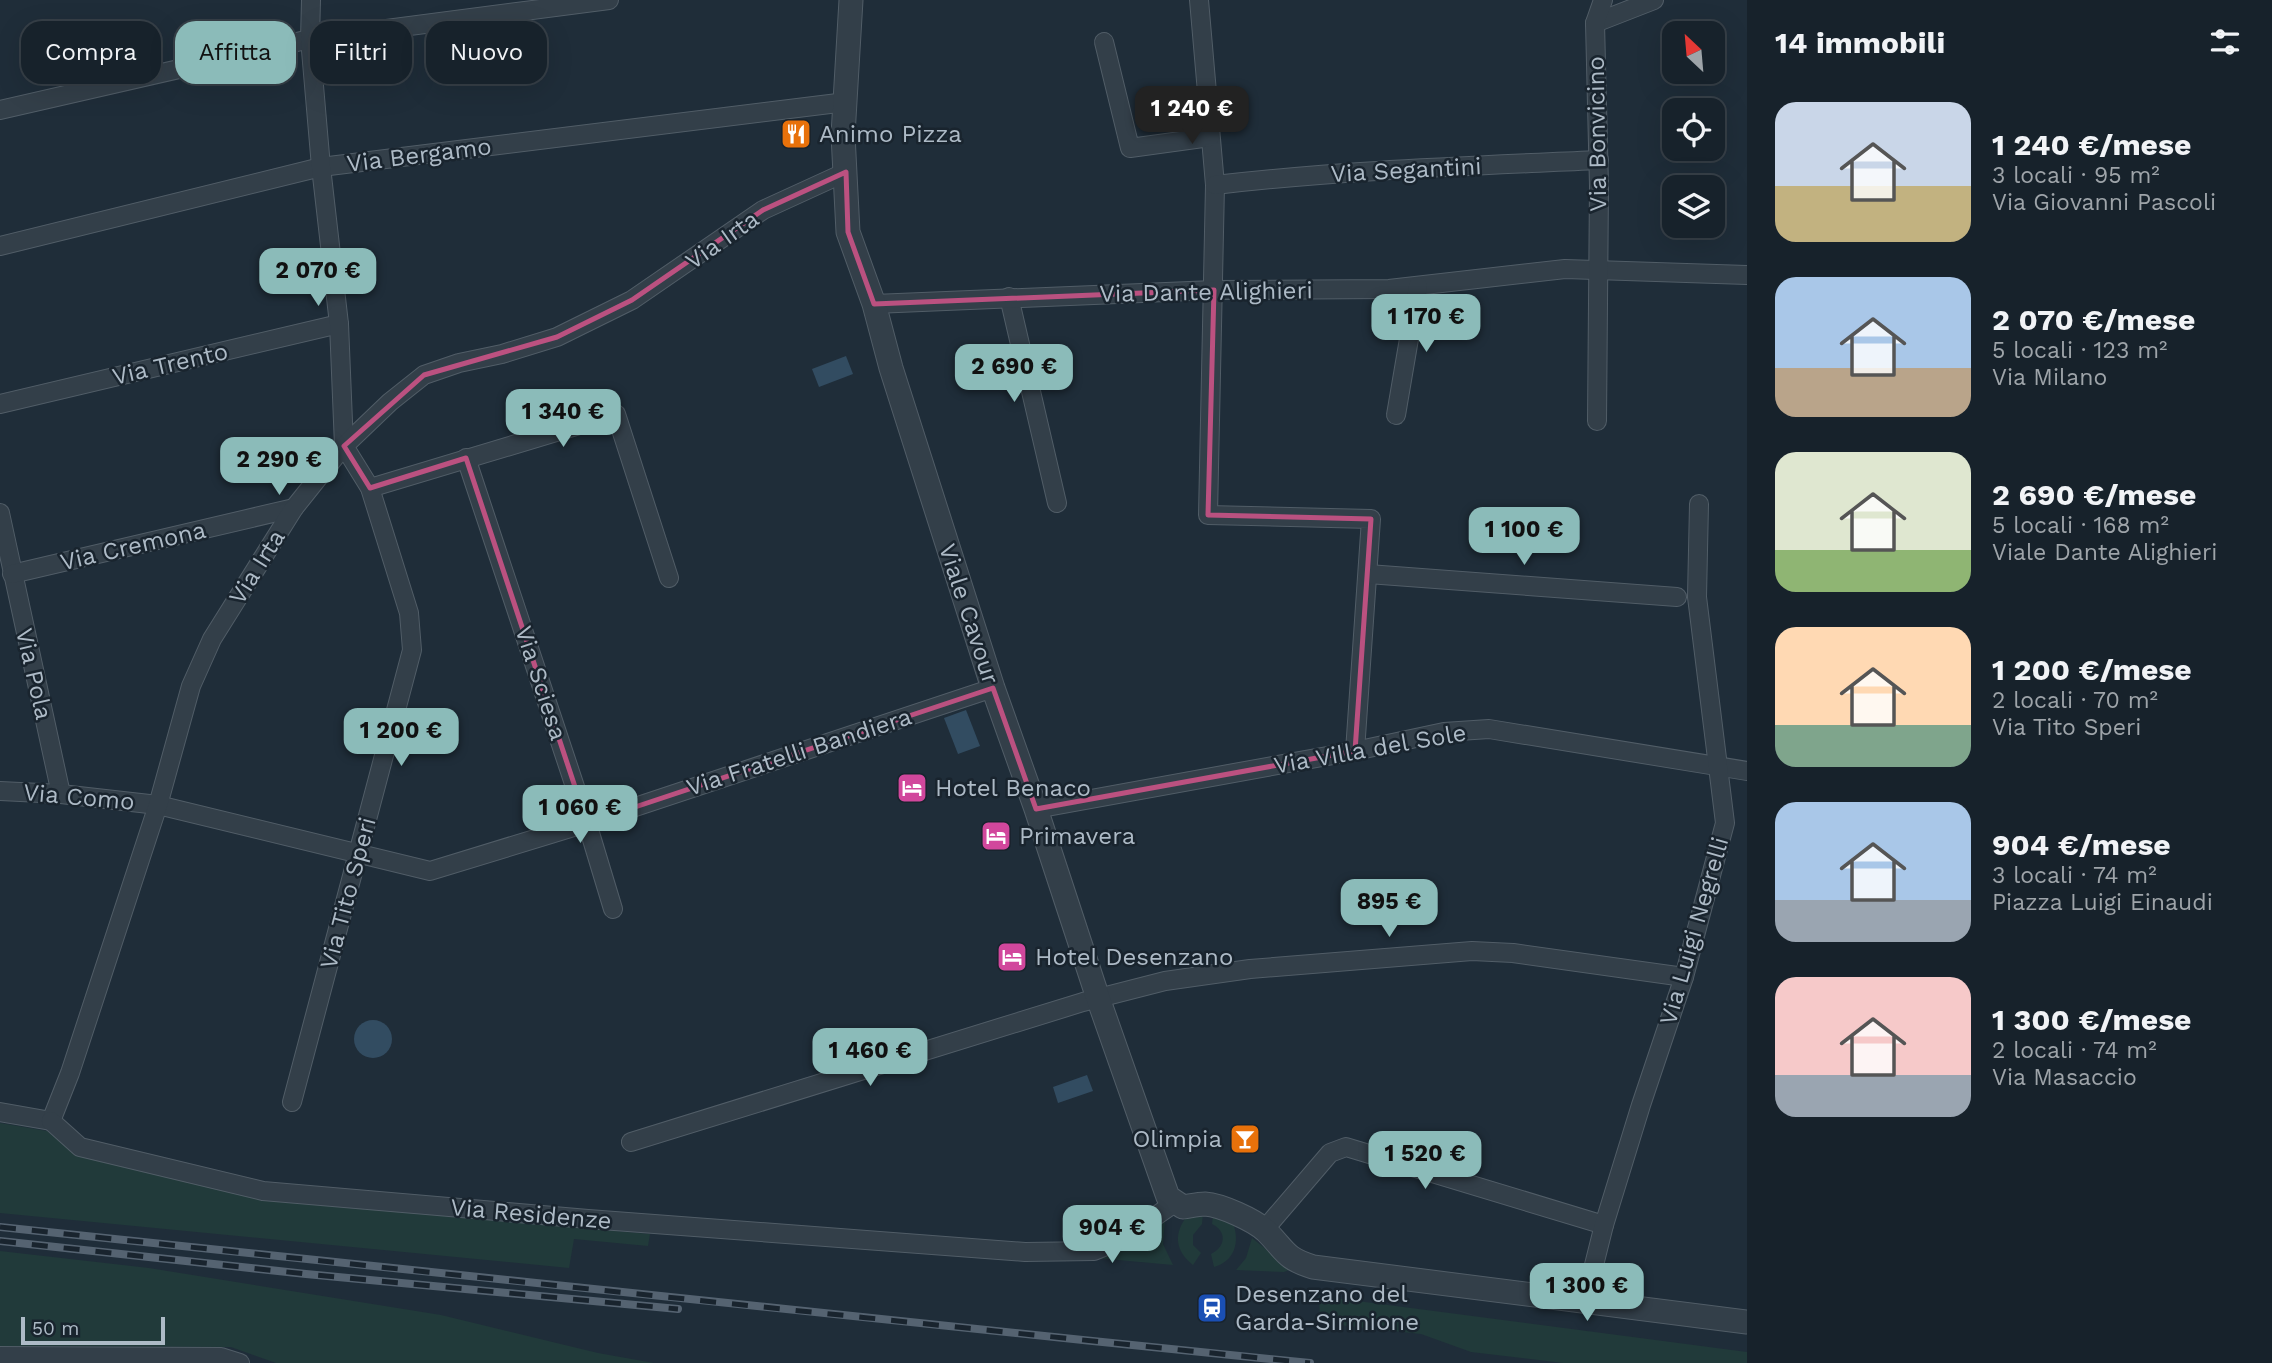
<!DOCTYPE html>
<html lang="it">
<meta charset="utf-8">
<style>
body{margin:0;font-family:"Work Sans",sans-serif;background:#202a33;color:#f1f3f6;height:100vh;display:flex;flex-direction:column;font-size:26px;white-space:nowrap}
*{box-sizing:border-box;margin:0}
p{font-size:23px;color:#9ea4a9}
.icon{flex:none;width:38px;height:38px;fill:none;stroke:currentColor;stroke-width:2;stroke-linecap:round;stroke-linejoin:round}
.map{position:relative;flex:1;overflow:hidden}
.details{display:flex;flex-direction:column;background:#17222b;width:525px}
.details>*{flex:none}
.hud{position:absolute;left:21px;top:21px;width:665px;height:63px;display:flex;gap:14px}
.needle{width:46px;rotate:334deg}
.tools{position:absolute;left:1662px;top:21px;display:grid;gap:14px}
.tools a{display:grid;place-items:center;width:63px;height:63px;border-radius:14px;background:#17222b;box-shadow:0 7px 28px #0002,0 0 0 2px #363f47;font-size:35px}
.scale{position:absolute;left:21px;bottom:18px;width:144px;box-sizing:border-box;padding-left:7px;border:4px solid #adbac6;border-top:0;font-size:19px;line-height:24px;white-space:nowrap;color:#adbac6;-webkit-text-stroke:5px #19242e;paint-order:stroke}
.price{position:absolute;translate:-50% -60px;padding:0 16px;border-radius:14px;background:#8bbbb9;color:#111;font-size:23px;line-height:46px;filter:drop-shadow(0 2px 4px #0008)}
.price::after{content:'';position:absolute;left:50%;top:42px;width:21px;height:16px;margin-left:-10px;background:inherit;clip-path:polygon(0 0,100% 0,50% 100%)}
.price.selected{background:#222;color:#fff}
ul{padding:0;list-style:none}
li{display:flex;align-items:center;gap:21px;height:175px;padding:0 28px}
li span{display:grid;place-items:center;flex:none;width:196px;height:140px;border-radius:21px;color:#555}
li>.icon{margin-inline-start:auto}
span .icon{width:84px;height:84px;fill:#fffc;stroke-width:1}
li b{font-size:30px}
h2{display:flex;justify-content:space-between;align-items:center;height:84px;padding:0 28px;font-size:30px}
.chip{padding:0 24px;border-radius:21px;background:#17222b;box-shadow:0 7px 28px #0002,0 0 0 2px #363f47;font-size:24px;line-height:63px}
.chip.selected{background:#8bbbb9;color:#111}
main{display:flex;flex:1;min-height:0}
.map>svg:first-child{display:block}
.green{fill:#213a3a}
.water{fill:#324c61}
.lines{fill:none;stroke-linecap:round;stroke-linejoin:round}
.minor-casing{stroke:#515d67;stroke-width:20}
.tertiary-casing{stroke:#515d67;stroke-width:25}
.minor{stroke:#333f49;stroke-width:18}
.tertiary{stroke:#333f49;stroke-width:23}
.rail-casing{stroke:#556371;stroke-width:8}
.rail{stroke:#19242e;stroke-width:5;stroke-dasharray:16;stroke-linecap:butt}
.marked{fill:none;stroke:#bb5180;stroke-width:5;stroke-linejoin:round}
.labels{text-anchor:middle;dominant-baseline:central;stroke-width:5;stroke-linejoin:round;paint-order:stroke}
.poi-label{font-size:24px;fill:#adbac6;stroke:#19242e;text-anchor:start}
.street-label{font-size:24px;fill:#adbac6;stroke:#19242e}
</style>
<main>
<div class="map">
<svg width="1747" height="1363" viewBox="0 0 1747 1363">
<rect width="100%" height="100%" fill="#1f2d39"/>
<g class="green">
<path d="M0,1123L47,1131L75,1154L262,1200L650,1234L648,1246L574,1239L569,1268L0,1213Z"/>
<path d="M1203,1213L1202,1224L1193,1235V1245L1201,1253L1193,1265C1175,1251 1173,1233 1188,1215Z"/>
<path d="M1213,1215L1233,1223C1240,1242 1235,1261 1214,1267L1211,1254C1226,1247 1227,1231 1212,1224Z"/>
<path d="M1165,1220L1163,1244L1173,1265L1096,1258L1126,1246Z"/>
<path d="M1252,1238L1291,1269L1284,1272L1236,1270L1246,1258Z"/>
<path d="M0,1251L149,1268L441,1315L598,1353L654,1363H276L231,1347L0,1346Z"/>
<path d="M1319,1296L1747,1352V1363H1563L1471,1352L1421,1334L1320,1323Z"/>
</g>
<g class="water">
<path d="M846,356L853,374L819,387L812,369Z"/>
<path d="M966,710L980,746L958,754L944,718Z"/>
<circle cx="373" cy="1039" r="19"/>
<path d="M1087,1075L1093,1091L1058,1103L1053,1087Z"/>
</g>
<g class="lines">
<g class="minor-casing">
<g id="minor">
<path d="M1199,0L1215,185L1208,515L1371,519L1355,751"/>
<path d="M1595,23L1654,0"/>
<path d="M1104,42L1130,148L1210,137"/>
<path d="M0,110L310,39L609,0"/>
<path d="M1215,185C1342,170 1471,166 1599,160"/>
<path d="M0,246L321,167L846,102"/>
<path d="M1009,297L1057,503"/>
<path d="M874,304L1214,290L1389,289L1565,269L1747,275"/>
<path d="M0,404L339,324"/>
<path d="M1396,415L1418,286"/>
<path d="M1597,421L1599,186L1595,23L1603,0"/>
<path d="M466,458L587,823L613,909"/>
<path d="M370,488L616,414L669,578"/>
<path d="M0,513L61,794"/>
<path d="M12,574L294,508"/>
<path d="M1368,574L1677,597"/>
<path d="M0,791L61,794L158,805L430,871L587,823L993,688"/>
<path d="M1036,809L1355,751L1444,732L1489,729L1747,771"/>
<path d="M292,1102L412,650L409,613L370,488L344,446L339,324L321,167L310,39L311,0"/>
<path d="M0,1112L51,1121"/>
<path d="M51,1121L70,1073L158,805L191,686L212,639L294,508L326,468L344,446L390,402L424,375L459,363L502,354L557,337L632,300L763,210L846,172"/>
<path d="M51,1121L80,1147L263,1191L588,1219L1025,1252L1094,1251L1121,1240L1176,1202"/>
<path d="M631,1142L1083,1002L1165,981L1250,969L1472,951L1513,953L1684,977"/>
<path d="M1264,1230L1330,1153L1346,1147L1604,1225"/>
<path d="M1594,1265L1604,1225L1641,1105L1684,977L1725,823L1697,597L1699,504"/>
<path d="M0,1356L221,1357L240,1363"/>
</g>
</g>
<g class="tertiary-casing">
<path id="tertiary" d="M851,0L843,135L848,232L874,304L891,368L993,688L1036,809L1098,998L1168,1197L1183,1207C1190,1206 1198,1204 1205,1204C1221,1205 1254,1220 1266,1231C1286,1251 1284,1258 1313,1267L1747,1322"/>
</g>
<use href="#minor" class="minor"/>
<use href="#tertiary" class="tertiary"/>
<g class="rail-casing">
<g id="rail">
<path d="M0,1227C436,1273 873,1319 1310,1363"/>
<path d="M0,1241L306,1274L678,1309"/>
</g>
</g>
<use href="#rail" class="rail"/>
</g>
<path class="marked" d="M846,172L848,232L874,304L1214,290L1208,515L1371,519L1355,751L1036,809L993,688L587,823L466,458L370,488L344,446L424,375L557,337L632,300L763,210Z"/>
<defs>
<g id="restaurant-square" transform="scale(1.575)"><rect x="-9" y="-9" width="18" height="18" rx="4" fill="#e8710a" stroke="#19242e"/><path d="M-5-6h1v4h1v-4h1v4h1v-4h1v5L-1.5 .5V6h-2V.5L-5-1ZM5-6V6H3V1.5H1.5Q1.5-4 5-6Z" fill="#fff"/></g>
<g id="hotel-square" transform="scale(1.575)"><rect x="-9" y="-9" width="18" height="18" rx="4" fill="#d1479c" stroke="#19242e"/><path d="M-6-4.5h1.5V1H6V5H4.5V3h-9V5H-6ZM-4 0a1.8 1.8 0 1 1 3.6 0ZM.5 0V-2.5h3Q6-2.5 6 0Z" fill="#fff"/></g>
<g id="bar-square" transform="scale(1.575)"><rect x="-9" y="-9" width="18" height="18" rx="4" fill="#e8710a" stroke="#19242e"/><path d="M-6-5H6L.8 .8V4.5H3.5V6h-7V4.5H-.8V.8Z" fill="#fff"/></g>
<g id="station-square" transform="scale(1.575)"><rect x="-9" y="-9" width="18" height="18" rx="4" fill="#1a4fb4" stroke="#19242e"/><path d="M-3-6H3Q5-6 5-4V2Q5 4 3 4L4.5 6H3L1.5 4h-3L-3 6H-4.5L-3 4Q-5 4-5 2V-4Q-5-6-3-6ZM-3.5-4v3h7v-3ZM-3.5 1v1.5H-2V1ZM2 1v1.5H3.5V1Z" fill="#fff"/></g>
</defs>
<g fill-rule="evenodd">
<use href="#restaurant-square" x="796" y="134"/>
<use href="#hotel-square" x="912" y="788"/>
<use href="#hotel-square" x="996" y="836"/>
<use href="#hotel-square" x="1012" y="957"/>
<use href="#bar-square" x="1245" y="1139"/>
<use href="#station-square" x="1212" y="1308"/>
</g>
<g class="labels">
<g class="poi-label">
<text x="819" y="134">Animo Pizza</text>
<text x="935" y="788">Hotel Benaco</text>
<text x="1019" y="836">Primavera</text>
<text x="1035" y="957">Hotel Desenzano</text>
<text x="1222" y="1139" text-anchor="end">Olimpia</text>
<text x="1235" y="1294">Desenzano del<tspan x="1235" dy="28">Garda-Sirmione</tspan></text>
</g>
<g class="street-label">
<text transform="translate(1597 134) rotate(-91)">Via Bonvicino</text>
<text transform="translate(419 155) rotate(-7)">Via Bergamo</text>
<text transform="translate(1406 170) rotate(-3)">Via Segantini</text>
<text transform="translate(722 240) rotate(-35)">Via Irta</text>
<text transform="translate(1206 292) rotate(-1)">Via Dante Alighieri</text>
<text transform="translate(170 364) rotate(-13)">Via Trento</text>
<text transform="translate(133 546) rotate(-13)">Via Cremona</text>
<text transform="translate(257 567) rotate(-58)">Via Irta</text>
<text transform="translate(969 614) rotate(72)">Viale Cavour</text>
<text transform="translate(34 674) rotate(77)">Via Pola</text>
<text transform="translate(541 683) rotate(72)">Via Sciesa</text>
<text transform="translate(1370 749) rotate(-10)">Via Villa del Sole</text>
<text transform="translate(799 752) rotate(-18)">Via Fratelli Bandiera</text>
<text transform="translate(79 797) rotate(5)">Via Como</text>
<text transform="translate(348 893) rotate(-75)">Via Tito Speri</text>
<text transform="translate(1694 931) rotate(-74)">Via Luigi Negrelli</text>
<text transform="translate(531 1214) rotate(5)">Via Residenze</text>
</g>
</g>
</svg>
<div class="tools">
<a><svg class="needle" viewBox="-14 -14 28 28"><path d="M0-13l5 13h-10z" fill="#e53935"/><path d="M0 13l5-13h-10z" fill="#9ea4a9"/></svg></a>
<a><svg class="icon" aria-label="locate" viewBox="0 0 24 24"><circle cx="12" cy="12" r="6"/><path d="M12 2v4M12 18v4M2 12h4M18 12h4"/></svg></a>
<a><svg class="icon" aria-label="layers" viewBox="0 0 24 24"><path d="M12 4l9 5-9 5-9-5zM3 14l9 5 9-5"/></svg></a>
</div>
<div class="scale">50 m</div>
<b class="price selected" style="left:1192px;top:146px">1 240 €</b>
<b class="price" style="left:318px;top:308px">2 070 €</b>
<b class="price" style="left:1426px;top:354px">1 170 €</b>
<b class="price" style="left:1014px;top:404px">2 690 €</b>
<b class="price" style="left:563px;top:449px">1 340 €</b>
<b class="price" style="left:279px;top:497px">2 290 €</b>
<b class="price" style="left:1524px;top:567px">1 100 €</b>
<b class="price" style="left:401px;top:768px">1 200 €</b>
<b class="price" style="left:580px;top:845px">1 060 €</b>
<b class="price" style="left:1389px;top:939px">895 €</b>
<b class="price" style="left:870px;top:1088px">1 460 €</b>
<b class="price" style="left:1425px;top:1191px">1 520 €</b>
<b class="price" style="left:1112px;top:1265px">904 €</b>
<b class="price" style="left:1587px;top:1323px">1 300 €</b>
<div class="hud">
<a class="chip">Compra</a>
<a class="chip selected">Affitta</a>
<a class="chip">Filtri</a>
<a class="chip">Nuovo</a>
</div>
</div>
<section class="details">
<h2>14 immobili<svg class="icon" aria-label="filters" viewBox="0 0 24 24"><path d="M4 7h16M4 17h16"/><circle cx="9" cy="7" r="2"/><circle cx="15" cy="17" r="2"/></svg></h2>
<ul>
<li><span style="background:linear-gradient(#c9d6e8 60%,#c2b280 0)"><svg class="icon" aria-label="home" viewBox="0 0 24 24"><path d="M3 11l9-7 9 7M6 9v11h12V9"/></svg></span><div><b>1 240 €/mese</b><p>3 locali · 95 m²</p><p>Via Giovanni Pascoli</p></div></li>
<li><span style="background:linear-gradient(#a9c7e8 65%,#b9a48a 0)"><svg class="icon" aria-label="home" viewBox="0 0 24 24"><path d="M3 11l9-7 9 7M6 9v11h12V9"/></svg></span><div><b>2 070 €/mese</b><p>5 locali · 123 m²</p><p>Via Milano</p></div></li>
<li><span style="background:linear-gradient(#dfe7d0 70%,#8fb573 0)"><svg class="icon" aria-label="home" viewBox="0 0 24 24"><path d="M3 11l9-7 9 7M6 9v11h12V9"/></svg></span><div><b>2 690 €/mese</b><p>5 locali · 168 m²</p><p>Viale Dante Alighieri</p></div></li>
<li><span style="background:linear-gradient(#ffd9b3 70%,#7fa58c 0)"><svg class="icon" aria-label="home" viewBox="0 0 24 24"><path d="M3 11l9-7 9 7M6 9v11h12V9"/></svg></span><div><b>1 200 €/mese</b><p>2 locali · 70 m²</p><p>Via Tito Speri</p></div></li>
<li><span style="background:linear-gradient(#a9c7e8 70%,#9aa5b1 0)"><svg class="icon" aria-label="home" viewBox="0 0 24 24"><path d="M3 11l9-7 9 7M6 9v11h12V9"/></svg></span><div><b>904 €/mese</b><p>3 locali · 74 m²</p><p>Piazza Luigi Einaudi</p></div></li>
<li><span style="background:linear-gradient(#f6c9c9 70%,#9aa5b1 0)"><svg class="icon" aria-label="home" viewBox="0 0 24 24"><path d="M3 11l9-7 9 7M6 9v11h12V9"/></svg></span><div><b>1 300 €/mese</b><p>2 locali · 74 m²</p><p>Via Masaccio</p></div></li>
</ul>
</section>
</main>
